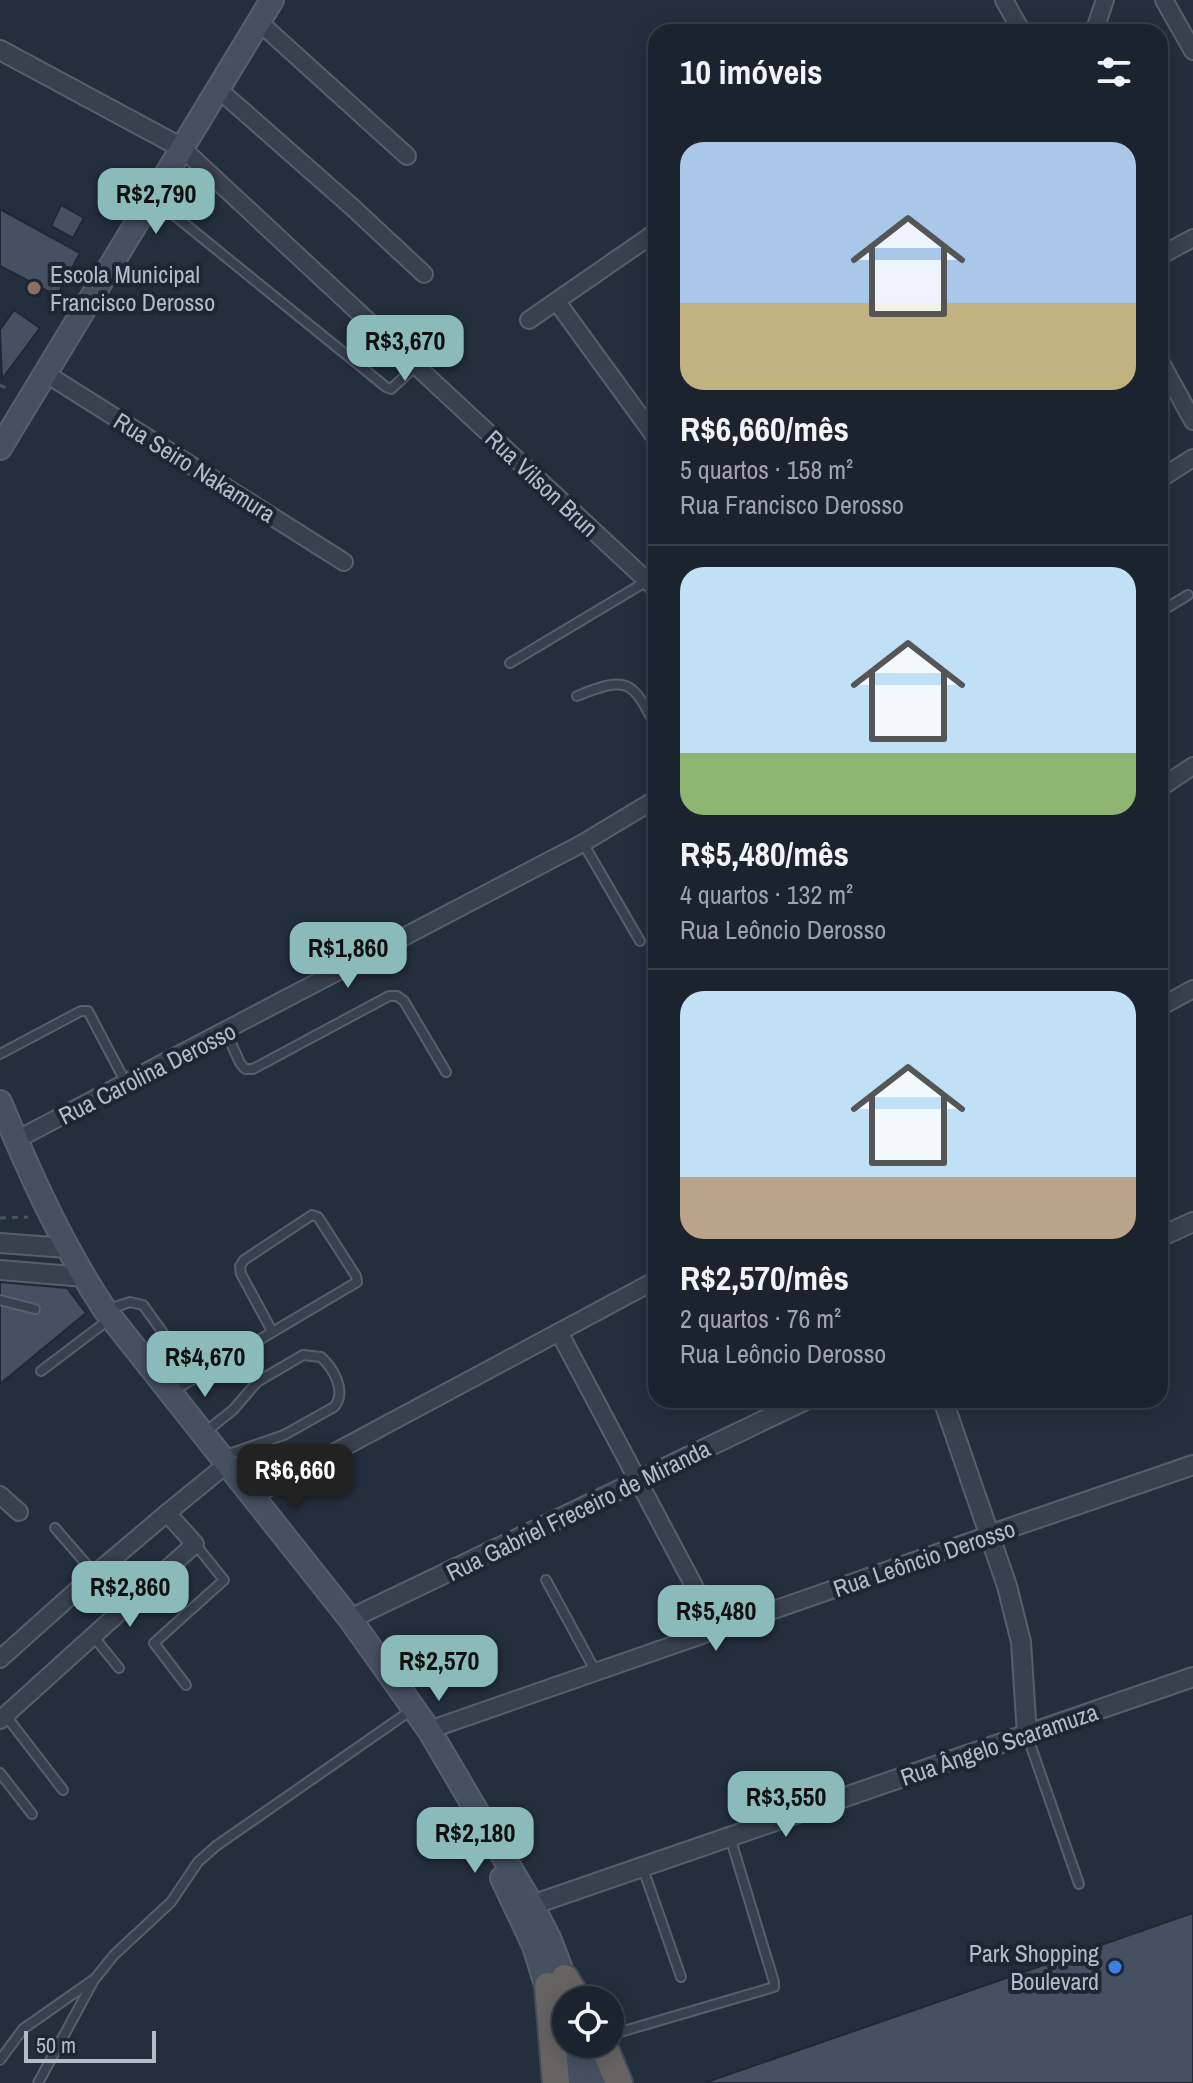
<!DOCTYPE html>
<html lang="pt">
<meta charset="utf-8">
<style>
body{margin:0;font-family:"Archivo Narrow",sans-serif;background:#282f3a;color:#f1f3f6;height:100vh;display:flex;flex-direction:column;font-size:30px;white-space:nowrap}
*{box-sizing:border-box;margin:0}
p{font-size:26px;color:#a0a4aa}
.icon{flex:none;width:44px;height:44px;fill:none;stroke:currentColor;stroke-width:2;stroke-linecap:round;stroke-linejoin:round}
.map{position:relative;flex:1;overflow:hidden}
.sheet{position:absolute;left:648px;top:24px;width:520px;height:1384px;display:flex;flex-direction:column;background:#1b232e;border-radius:24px;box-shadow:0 4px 20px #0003,0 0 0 2px #39404a}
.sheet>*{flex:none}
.tools{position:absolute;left:552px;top:1986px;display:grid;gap:16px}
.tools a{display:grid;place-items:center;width:72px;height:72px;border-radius:50%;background:#1b232e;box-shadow:0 4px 20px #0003,0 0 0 2px #39404a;font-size:40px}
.scale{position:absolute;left:24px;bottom:20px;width:132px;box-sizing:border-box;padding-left:8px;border:4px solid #b4bcc9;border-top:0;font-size:22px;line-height:28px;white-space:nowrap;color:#b4bcc9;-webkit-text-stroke:6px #1d2633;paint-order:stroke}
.price{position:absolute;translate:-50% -68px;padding:0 18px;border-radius:16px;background:#8bbbb9;color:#111;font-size:26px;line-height:52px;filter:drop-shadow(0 2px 4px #0008)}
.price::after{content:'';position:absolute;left:50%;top:48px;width:24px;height:18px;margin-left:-12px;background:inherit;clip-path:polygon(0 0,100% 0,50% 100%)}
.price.on{background:#222;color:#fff}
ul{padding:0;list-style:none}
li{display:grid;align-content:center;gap:16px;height:424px;padding:0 32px}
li+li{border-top:2px solid #39404a}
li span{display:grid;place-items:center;height:248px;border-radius:24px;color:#555}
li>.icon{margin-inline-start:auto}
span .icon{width:144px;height:144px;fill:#fffc;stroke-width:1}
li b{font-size:34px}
h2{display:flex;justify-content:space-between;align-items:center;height:96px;padding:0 32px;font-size:34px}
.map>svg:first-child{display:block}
.building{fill:#455162;stroke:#1f2835;stroke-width:2}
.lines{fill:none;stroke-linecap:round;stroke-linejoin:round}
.service-casing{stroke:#565f6c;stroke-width:12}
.minor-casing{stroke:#565f6c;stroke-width:20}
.tertiary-casing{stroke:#565f6c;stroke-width:22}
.secondary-casing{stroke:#565f6c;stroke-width:26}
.trunk-casing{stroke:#434c59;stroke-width:30}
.path{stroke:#44595c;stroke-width:3;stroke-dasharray:6 6;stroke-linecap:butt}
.service{stroke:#38414e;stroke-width:8}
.minor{stroke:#38414e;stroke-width:16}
.tertiary{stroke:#38414e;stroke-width:18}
.secondary{stroke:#465061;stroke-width:22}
.trunk{stroke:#656462;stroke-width:26}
.education-dot{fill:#8d6e63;stroke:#1d2633;stroke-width:3}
.shop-dot{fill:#3f7fe0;stroke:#1d2633;stroke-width:3}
.labels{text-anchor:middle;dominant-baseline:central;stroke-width:8;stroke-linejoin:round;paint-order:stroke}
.poi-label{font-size:24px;fill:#b4bcc9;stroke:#1d2633;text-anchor:start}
.street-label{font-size:24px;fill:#b4bcc9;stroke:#1d2633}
</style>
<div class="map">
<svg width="1193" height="2083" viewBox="0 0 1193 2083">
<rect width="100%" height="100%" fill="#242f3e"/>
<g class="building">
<path d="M61,205L84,218L73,238L51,226Z"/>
<path d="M0,209L80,253L57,296L0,266Z"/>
<path d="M14,310L40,328L2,379L0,330Z"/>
<path d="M0,1282L67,1288L86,1313L0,1384Z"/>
<path d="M1193,1913V2083H704L880,2022Z"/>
</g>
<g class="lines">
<g class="service-casing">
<g id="service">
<path d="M153,198L386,387L391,389L416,366"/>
<path d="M1160,612L1188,595"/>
<path d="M510,663L647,581"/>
<path d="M577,696C627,676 632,679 656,727"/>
<path d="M583,843L640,941"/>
<path d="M226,1032L240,1063L245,1069H253L389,996H397L404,1001L446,1072"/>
<path d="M0,1054L81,1011H88L126,1083"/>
<path d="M0,1300L35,1309"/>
<path d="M109,1309L130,1302L143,1305L194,1376"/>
<path d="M41,1371L111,1318"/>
<path d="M173,1391L357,1282L356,1276L318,1217L312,1215L244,1260L240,1266L241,1274L272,1331"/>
<path d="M204,1433L233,1410L257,1382L303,1355L321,1357C334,1369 347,1392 334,1407L284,1435L223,1456"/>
<path d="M55,1528L95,1574"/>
<path d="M546,1580L596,1672"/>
<path d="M93,1636L119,1668"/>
<path d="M186,1685L154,1643L224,1580L195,1544"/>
<path d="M6,1716L63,1790"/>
<path d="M1027,1735L1079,1884"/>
<path d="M0,1773L32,1814"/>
<path d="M642,1866L681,1977"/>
<path d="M610,2035L774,1987V1982L730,1837"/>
<path d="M0,2060L23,2029L93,1980"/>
<path d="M38,2083L94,1980L114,1955L171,1902L198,1862L216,1846L413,1709"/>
</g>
</g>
<g class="minor-casing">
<g id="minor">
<path d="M1004,0L1022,32"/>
<path d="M1164,0L1193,51"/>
<path d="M259,22L407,156"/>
<path d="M1094,32L1105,0"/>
<path d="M218,89L351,206L424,274"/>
<path d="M182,148L656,589"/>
<path d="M1160,256L1193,238"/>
<path d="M557,302L656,438"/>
<path d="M529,320L656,232"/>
<path d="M1160,361L1193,421"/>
<path d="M45,373L344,562"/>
<path d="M1160,479L1193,458"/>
<path d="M1160,788L1193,766"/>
<path d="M1160,1007L1193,989"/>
<path d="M16,1140L583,843L656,799"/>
<path d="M559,1332L718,1631"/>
<path d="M0,1495L19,1512"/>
<path d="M253,1496L656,1280"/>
<path d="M0,1659L95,1574L167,1513"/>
<path d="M0,1720L195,1544L167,1513L227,1464"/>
<path d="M429,1730L989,1535"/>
</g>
</g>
<g class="tertiary-casing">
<g id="tertiary">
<path d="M0,50L182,148"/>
<path d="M1160,1237L1193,1222"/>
<path d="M0,1243L66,1248"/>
<path d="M0,1270L84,1277"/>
<path d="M943,1400L1007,1586L1021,1642L1027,1735"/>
<path d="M989,1535L1193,1465"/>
<path d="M350,1619L806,1400"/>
<path d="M532,1905L1193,1677"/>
</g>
</g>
<g class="secondary-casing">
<g id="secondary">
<path d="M0,448L272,0"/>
<path d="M0,1102C31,1176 61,1243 105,1310L350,1619L429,1730L532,1905L549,1938L571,1995"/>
<path d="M502,1878L534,1946L576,2083"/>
<path d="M586,2044L598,2083"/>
</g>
</g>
<g class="trunk-casing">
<g id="trunk">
<path d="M565,1978L578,2000"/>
<path d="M548,1986L556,2083"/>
<path d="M603,2044L619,2083"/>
</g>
</g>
<g class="path">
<path d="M0,385L10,390"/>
<path d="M0,1218L28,1217"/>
</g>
<use href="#service" class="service"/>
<use href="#minor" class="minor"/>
<use href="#tertiary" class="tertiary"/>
<use href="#secondary" class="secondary"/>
<use href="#trunk" class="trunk"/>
</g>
<circle class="education-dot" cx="34" cy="288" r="8"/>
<circle class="shop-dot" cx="1115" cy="1967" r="8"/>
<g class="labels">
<g class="poi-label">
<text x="50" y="274">Escola Municipal<tspan x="50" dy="28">Francisco Derosso</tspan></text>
<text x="1099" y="1953" text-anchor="end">Park Shopping<tspan x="1099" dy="28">Boulevard</tspan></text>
</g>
<g class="street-label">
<text transform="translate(195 467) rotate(32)">Rua Seiro Nakamura</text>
<text transform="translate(542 483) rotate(43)">Rua Vilson Brun</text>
<text transform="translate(147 1073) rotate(-27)">Rua Carolina Derosso</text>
<text transform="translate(578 1510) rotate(-26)">Rua Gabriel Freceiro de Miranda</text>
<text transform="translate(924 1558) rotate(-19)">Rua Leôncio Derosso</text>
<text transform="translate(999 1744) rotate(-19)">Rua Ângelo Scaramuza</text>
</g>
</g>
</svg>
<div class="tools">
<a><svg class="icon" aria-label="locate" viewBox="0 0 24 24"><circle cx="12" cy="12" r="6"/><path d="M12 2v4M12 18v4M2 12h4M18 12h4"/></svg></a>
</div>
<div class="scale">50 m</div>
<b class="price" style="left:156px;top:236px">R$2,790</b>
<b class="price" style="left:405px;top:383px">R$3,670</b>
<b class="price" style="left:348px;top:990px">R$1,860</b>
<b class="price" style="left:205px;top:1399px">R$4,670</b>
<b class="price on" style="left:295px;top:1512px">R$6,660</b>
<b class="price" style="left:130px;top:1629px">R$2,860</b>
<b class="price" style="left:716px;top:1653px">R$5,480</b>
<b class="price" style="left:439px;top:1703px">R$2,570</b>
<b class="price" style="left:786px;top:1839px">R$3,550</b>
<b class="price" style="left:475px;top:1875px">R$2,180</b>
<section class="sheet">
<h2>10 imóveis<svg class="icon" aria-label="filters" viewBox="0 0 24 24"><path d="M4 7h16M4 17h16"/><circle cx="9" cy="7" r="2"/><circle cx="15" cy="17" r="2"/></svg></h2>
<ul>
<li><span style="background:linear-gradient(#a9c7e8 65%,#c2b280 0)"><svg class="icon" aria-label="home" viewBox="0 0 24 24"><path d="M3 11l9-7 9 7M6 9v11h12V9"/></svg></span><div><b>R$6,660/mês</b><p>5 quartos · 158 m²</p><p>Rua Francisco Derosso</p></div></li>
<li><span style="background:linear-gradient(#bfe0f5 75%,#8fb573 0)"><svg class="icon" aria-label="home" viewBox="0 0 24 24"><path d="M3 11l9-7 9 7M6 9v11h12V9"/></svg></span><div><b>R$5,480/mês</b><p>4 quartos · 132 m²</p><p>Rua Leôncio Derosso</p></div></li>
<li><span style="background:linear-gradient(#bfe0f5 75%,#b9a48a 0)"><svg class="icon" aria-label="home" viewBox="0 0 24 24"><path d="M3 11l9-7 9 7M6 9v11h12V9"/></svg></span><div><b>R$2,570/mês</b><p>2 quartos · 76 m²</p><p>Rua Leôncio Derosso</p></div></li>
</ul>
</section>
</div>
